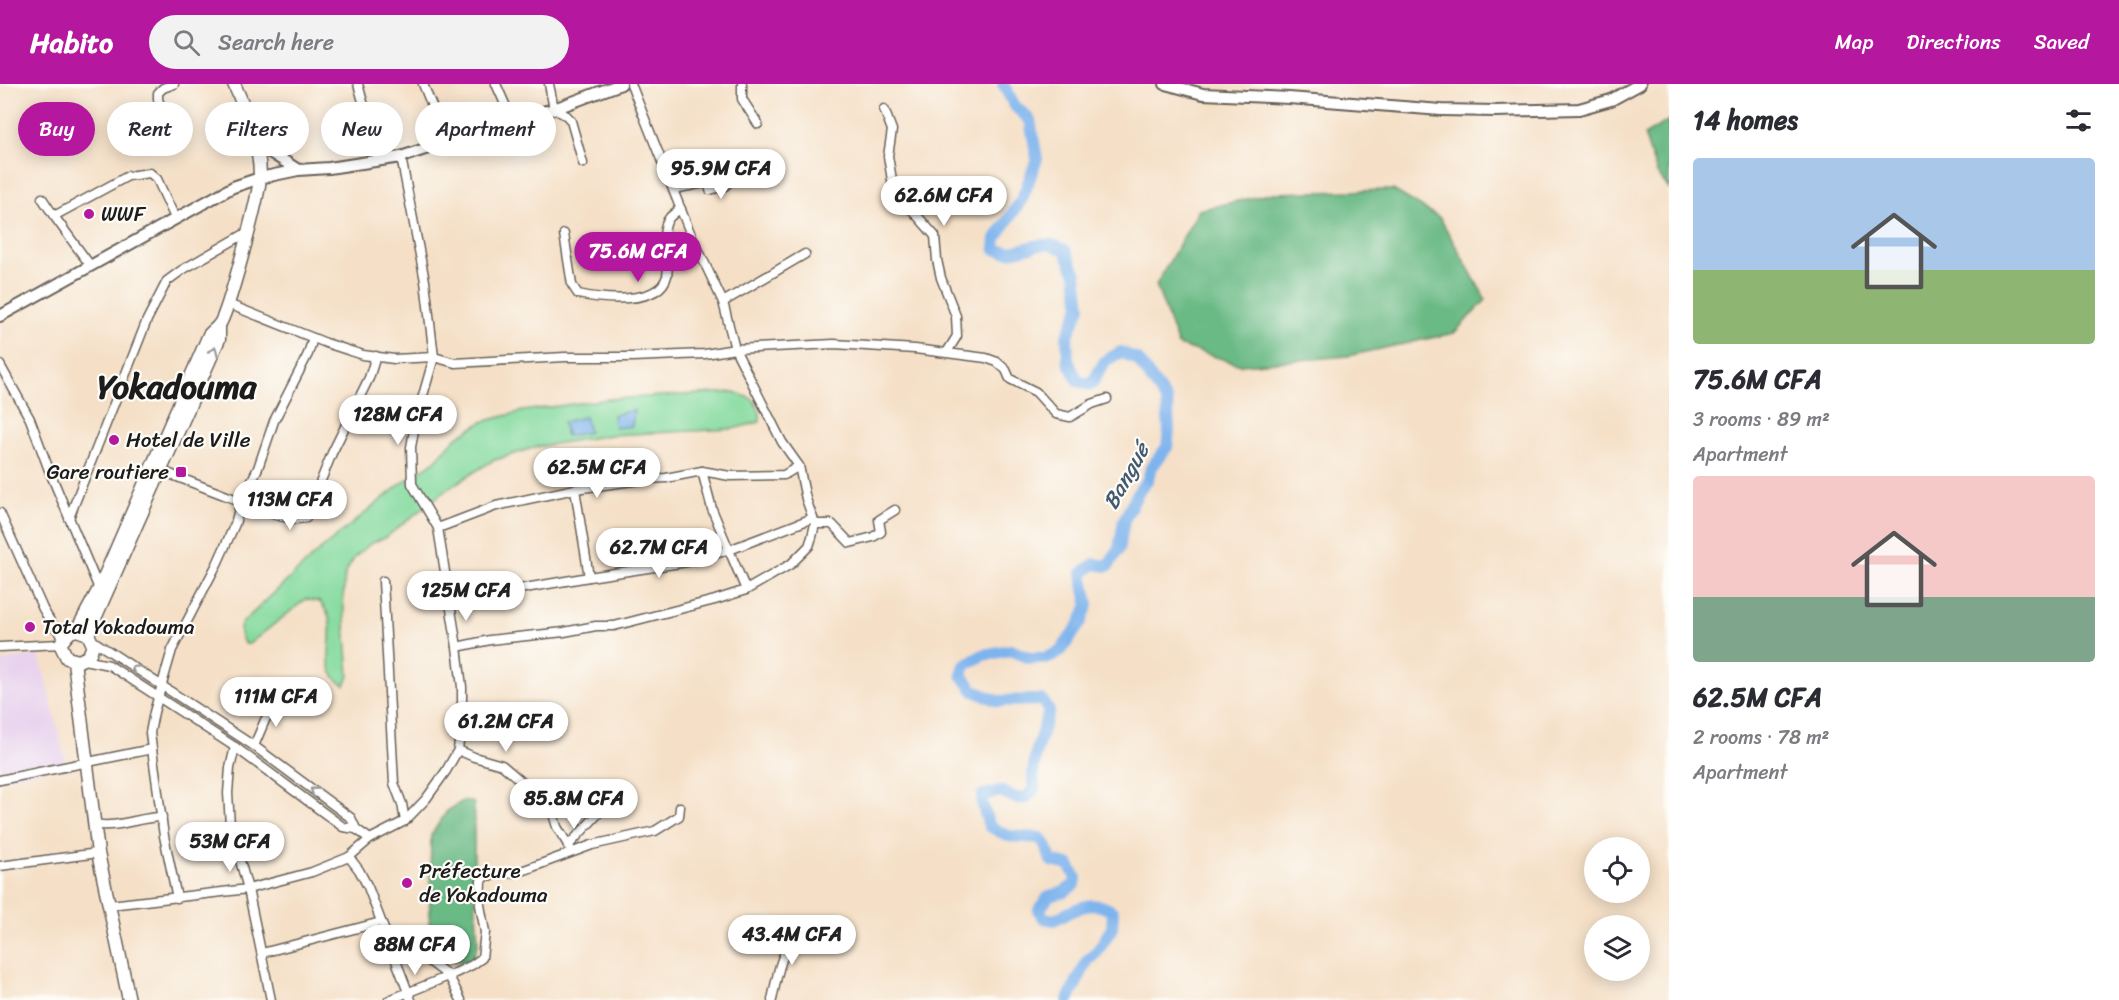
<!DOCTYPE html>
<meta charset="utf-8">
<style>
body{margin:0;font-family:Sriracha,sans-serif;background:#f2f2f3;color:#2b2b33;height:100vh;display:flex;flex-direction:column;font-size:22px;white-space:nowrap}
*{box-sizing:border-box;margin:0}
p{font-size:20px;color:#7c7c81}
.icon{flex:none;width:33px;height:33px;fill:none;stroke:currentColor;stroke-width:2;stroke-linecap:round;stroke-linejoin:round}
.map{position:relative;flex:1;overflow:hidden}
.details{display:flex;flex-direction:column;background:#fff;width:450px}
.details>*{flex:none}
.banner{position:absolute;left:18px;top:18px;width:570px;height:54px;display:flex;gap:12px}
.fabs{position:absolute;left:1584px;top:753px;display:grid;gap:12px}
.fabs a{display:grid;place-items:center;width:66px;height:66px;border-radius:50%;background:#fff;box-shadow:0 3px 15px #0003;font-size:30px}
.price{position:absolute;translate:-50% -51px;padding:0 14px;border-radius:21px;background:#fff;color:#222;font-size:20px;line-height:39px;filter:drop-shadow(0 2px 3px #0008)}
.price::after{content:'';position:absolute;left:50%;top:36px;width:18px;height:14px;margin-left:-9px;background:inherit;clip-path:polygon(0 0,100% 0,50% 100%)}
.price.current{background:#b5179e;color:#fff}
ul{padding:0;list-style:none}
li{display:grid;align-content:center;gap:12px;height:318px;padding:0 24px}
li span{display:grid;place-items:center;height:186px;border-radius:6px;color:#555}
li>.icon{margin-inline-start:auto}
span .icon{width:108px;height:108px;fill:#fffc;stroke-width:1}
li b{font-size:26px}
h2{display:flex;justify-content:space-between;align-items:center;height:72px;padding:0 24px;font-size:26px}
.tag{padding:0 21px;border-radius:27px;background:#fff;box-shadow:0 3px 15px #0003;font-size:21px;line-height:54px}
.tag.current{background:#b5179e;color:#fff}
header{display:flex;align-items:center;gap:36px;box-sizing:border-box;height:84px;padding:0 30px;background:#b5179e;color:#fff}
header strong{font-size:28px}
nav{display:flex;gap:33px;margin-inline-start:auto;font-size:21px}
.search{width:420px;height:54px;background:#f2f2f3;display:flex;align-items:center;gap:15px;box-sizing:border-box;padding:0 21px;border-radius:33px;color:#7c7c81;font-size:22px}
main{display:flex;flex:1;min-height:0}
.map>svg:first-child{display:block}
.built{fill:#e8d2ee}
.green{fill:#84da9e;stroke:#507b5d;stroke-width:1.5}
.forest{fill:#6bba85;stroke:#446b50;stroke-width:1.5}
.water{fill:#7eb4ed;stroke:#4d6884;stroke-width:1.5}
.lines{fill:none;stroke-linecap:round;stroke-linejoin:round}
.river{stroke:#7eb4ed;stroke-width:12}
.minor-casing{stroke:#686158;stroke-width:11}
.major-casing{stroke:#686158;stroke-width:14}
.highway-casing{stroke:#686158;stroke-width:15}
.minor{stroke:#fff;stroke-width:8}
.major{stroke:#fff;stroke-width:10}
.highway{stroke:#fff;stroke-width:12}
.oneway{stroke:#999}
.poi-dot{fill:#b5179e;stroke:#fdfcf7;stroke-width:2}
.labels{text-anchor:middle;dominant-baseline:central;stroke-width:4.5;stroke-linejoin:round;paint-order:stroke}
.poi-label{font-size:21px;fill:#1c1c1c;stroke:#fdfcf7;text-anchor:start}
.water-label{font-size:22px;font-style:italic;fill:#435970;stroke:#fdfcf7}
.town-label{font-size:33px;font-weight:bold;fill:#1c1c1c;stroke:#fdfcf7}
</style>
<header>
<strong>Habito</strong>
<div class="search"><svg class="icon" aria-label="search" viewBox="0 0 24 24"><circle cx="10" cy="10" r="6"/><path d="M15 15l6 6"/></svg>Search here</div>
<nav><a>Map</a><a>Directions</a><a>Saved</a></nav>
</header>
<main>
<div class="map">
<svg width="1669" height="916" viewBox="0 0 1669 916">
<rect width="100%" height="100%" fill="#fdfcf7"/>
<filter id="ink" filterUnits="userSpaceOnUse"><feTurbulence type="fractalNoise" baseFrequency=".0167" numOctaves="2"/><feDisplacementMap in="SourceGraphic" scale="12" xChannelSelector="R" yChannelSelector="G"/><feConvolveMatrix kernelMatrix="1 2 1 2 8 2 1 2 1" color-interpolation-filters="sRGB"/></filter>
<filter id="wash" filterUnits="userSpaceOnUse"><feTurbulence type="fractalNoise" baseFrequency=".008" numOctaves="4" result="noise"/><feDisplacementMap in="SourceGraphic" scale="24" xChannelSelector="R" yChannelSelector="G"/><feGaussianBlur stdDeviation="1.35" result="paint"/><feColorMatrix in="noise" values="0 0 0 0 0 0 0 0 0 0 0 0 0 0 0 0 0 1.4 0 .05"/><feComposite in="paint" operator="in"/></filter>
<g filter="url(#wash)">
<rect width="100%" height="100%" fill="#f5e0c7"/>
<path class="built" d="M39,570L67,681L0,695V578Z"/>
<path class="green" d="M734,308L753,315L760,329V338L732,345L610,351L536,363L492,377L450,403L386,453L370,460L355,473L345,489L343,514L349,592L345,601C316,588 337,554 328,530C326,526 323,522 320,518L306,515L249,560H245C240,553 238,546 242,539L319,467L398,402L435,377L457,353L482,338L523,327L608,315Z"/>
<g class="forest">
<path d="M1669,36V105L1657,89L1644,51Z"/>
<path d="M1393,106L1440,134L1486,216L1454,249L1348,272L1241,281L1178,261L1156,201L1199,126L1273,109Z"/>
<path d="M463,717H471L474,720V791L478,860L473,873L466,877H450L439,870L429,853L431,751L447,727Z"/>
</g>
<g class="water">
<path d="M634,326L632,342L615,344L613,331Z"/>
<path d="M585,333L589,348L566,352L563,338Z"/>
</g>
<g class="lines">
<path class="river" d="M1003,0L1015,22L1030,36L1037,75L1022,115L996,154L995,165C1017,174 1029,158 1051,161C1055,162 1060,164 1065,166L1076,190L1080,223L1067,253L1068,277L1078,297L1091,301L1105,277L1121,268L1138,276L1167,317L1169,346L1167,363L1151,384L1148,395L1139,407L1124,436L1119,465L1108,482L1094,480L1082,489L1088,520L1081,538L1060,568L1046,574H1029L1011,566L983,571L965,581L962,591L974,607L998,617L1042,616L1049,627C1041,653 1030,677 1034,705L1026,714H1015L1001,707L983,711L982,719L989,742L1008,752L1040,754L1046,761L1051,777L1069,781L1076,794L1075,800L1064,808L1049,812L1039,826L1044,834L1054,836C1073,826 1093,813 1113,828L1112,844L1097,868L1087,877L1068,916"/>
</g>
</g>
<g filter="url(#ink)">
<g class="lines">
<g class="minor-casing">
<g id="minor">
<path d="M358,0L379,75"/>
<path d="M423,0L447,59"/>
<path d="M496,0L512,36"/>
<path d="M549,0L554,25L567,32L571,37L583,79"/>
<path d="M742,0V15L758,40"/>
<path d="M884,25L892,46L888,72L893,102L906,113L913,127L935,152L937,176L941,194L956,232L957,252L947,268"/>
<path d="M170,49L158,15V9L163,4L174,0"/>
<path d="M401,73L425,197L434,273L416,336L411,363L412,400L438,444"/>
<path d="M674,105L709,98L710,106L725,102L750,79"/>
<path d="M42,114L54,132"/>
<path d="M564,150L572,201L578,210C601,215 659,222 667,192C671,175 657,148 670,133C673,130 677,127 681,125"/>
<path d="M90,181L54,132L128,92L150,89L157,95L175,134"/>
<path d="M723,218L805,170"/>
<path d="M228,220L326,259L363,271L394,275L434,273L455,279L565,273H632L705,270L735,265L834,260L915,265L986,274L997,278L1006,286L1010,295L1036,308L1056,330L1070,333L1092,320L1107,315"/>
<path d="M0,281L30,335L49,386L99,505"/>
<path d="M162,387L276,431L295,435L306,434L332,369L369,294L376,272"/>
<path d="M575,405L589,493L687,478L729,466L712,425L702,387"/>
<path d="M0,429L43,525L52,540L64,553"/>
<path d="M69,434L147,236L167,197L182,186L248,148"/>
<path d="M815,440H832L850,459L873,453L881,448L879,436L895,426"/>
<path d="M383,497L394,699L402,720L405,737"/>
<path d="M746,506L729,466L813,434"/>
<path d="M449,517L589,493"/>
<path d="M92,556L254,662L351,734L356,745"/>
<path d="M0,563L60,560"/>
<path d="M457,563L438,444L496,422L575,405L647,395L666,394L702,387L730,392L784,391L799,382"/>
<path d="M84,576L109,581L235,663L343,743L356,745L370,755"/>
<path d="M254,662L265,636L277,616"/>
<path d="M235,663L230,684L228,709L230,741L248,805L271,916"/>
<path d="M458,666L474,673L502,681L534,708"/>
<path d="M0,696L152,665"/>
<path d="M554,733L557,743L570,764"/>
<path d="M94,740C117,745 139,733 162,733"/>
<path d="M568,762L597,731"/>
<path d="M349,773L359,786L368,803L411,916"/>
<path d="M0,782L98,769"/>
<path d="M177,814L164,752L152,665L150,649L154,628L172,566L217,480L235,440L241,418L258,384L274,337L308,270L313,254"/>
<path d="M110,821L248,805L312,788L349,773L370,755L405,737L426,715L446,687L458,666L462,631V603L457,563L490,556L564,548L596,542H614L715,516L746,506L791,480L809,462L812,453L815,440L806,415L799,382L782,358L735,265L723,218L689,146L631,0"/>
<path d="M388,857L420,870L449,892"/>
<path d="M262,869L381,838"/>
<path d="M389,916L449,892"/>
<path d="M461,916L449,892L472,881L482,874L485,848L480,821L481,797L485,792L519,788L592,761L655,747L679,732L680,723"/>
<path d="M772,916C779,882 780,872 801,842"/>
</g>
</g>
<g class="major-casing">
<g id="major">
<path d="M1165,0L1203,10L1289,14L1441,26L1496,27L1579,25L1611,16L1640,0"/>
<path d="M256,59L298,86"/>
<path d="M0,232L233,103L260,94L298,86L329,84L401,73L512,36L554,25L621,0"/>
</g>
</g>
<g class="highway-casing">
<g id="highway">
<path d="M77,546L99,505L209,251C212,247 216,245 219,241C228,230 260,109 260,92C260,60 247,29 234,0"/>
<path d="M77,546L88,550L93,561L89,572L79,577L67,574L60,560L70,548Z"/>
<path d="M88,550L219,255V241"/>
<path d="M74,577L98,769L129,916"/>
</g>
</g>
<use href="#minor" class="minor"/>
<use href="#major" class="major"/>
<use href="#highway" class="highway"/>
</g>
<defs><path id="oneway-chevron" d="M-2-3.5L2.5 0L-2 3.5" fill="none" stroke-width="1.6" stroke-linecap="round" stroke-linejoin="round" transform="scale(1.5)"/></defs>
<g class="oneway">
<use href="#oneway-chevron" transform="translate(214 267) rotate(-66)"/>
<use href="#oneway-chevron" transform="translate(135 585) rotate(-146)"/>
<use href="#oneway-chevron" transform="translate(314 707) rotate(-144)"/>
</g>
</g>
<g class="poi-dot">
<circle cx="89" cy="130" r="6"/>
<circle cx="114" cy="356" r="6"/>
<rect x="175" y="382" width="12" height="12" rx="3"/>
<circle cx="30" cy="543" r="6"/>
<circle cx="407" cy="799" r="6"/>
</g>
<g class="labels">
<g class="poi-label">
<text x="101" y="130">WWF</text>
<text x="126" y="356">Hotel de Ville</text>
<text x="169" y="388" text-anchor="end">Gare routiere</text>
<text x="42" y="543">Total Yokadouma</text>
<text x="419" y="787">Préfecture<tspan x="419" dy="24">de Yokadouma</tspan></text>
</g>
<g class="water-label">
<text transform="translate(1126 392) rotate(-61)">Bangué</text>
</g>
<g class="town-label">
<text x="177" y="303">Yokadouma</text>
</g>
</g>
</svg>
<div class="fabs">
<a><svg class="icon" aria-label="locate" viewBox="0 0 24 24"><circle cx="12" cy="12" r="6"/><path d="M12 2v4M12 18v4M2 12h4M18 12h4"/></svg></a>
<a><svg class="icon" aria-label="layers" viewBox="0 0 24 24"><path d="M12 4l9 5-9 5-9-5zM3 14l9 5 9-5"/></svg></a>
</div>
<b class="price" style="left:721px;top:116px">95.9M CFA</b>
<b class="price" style="left:944px;top:143px">62.6M CFA</b>
<b class="price current" style="left:638px;top:199px">75.6M CFA</b>
<b class="price" style="left:398px;top:362px">128M CFA</b>
<b class="price" style="left:597px;top:415px">62.5M CFA</b>
<b class="price" style="left:290px;top:447px">113M CFA</b>
<b class="price" style="left:659px;top:495px">62.7M CFA</b>
<b class="price" style="left:466px;top:538px">125M CFA</b>
<b class="price" style="left:276px;top:644px">111M CFA</b>
<b class="price" style="left:506px;top:669px">61.2M CFA</b>
<b class="price" style="left:574px;top:746px">85.8M CFA</b>
<b class="price" style="left:230px;top:789px">53M CFA</b>
<b class="price" style="left:792px;top:882px">43.4M CFA</b>
<b class="price" style="left:415px;top:892px">88M CFA</b>
<div class="banner">
<a class="tag current">Buy</a>
<a class="tag">Rent</a>
<a class="tag">Filters</a>
<a class="tag">New</a>
<a class="tag">Apartment</a>
</div>
</div>
<section class="details">
<h2>14 homes<svg class="icon" aria-label="filters" viewBox="0 0 24 24"><path d="M4 7h16M4 17h16"/><circle cx="9" cy="7" r="2"/><circle cx="15" cy="17" r="2"/></svg></h2>
<ul>
<li><span style="background:linear-gradient(#a9c7e8 60%,#8fb573 0)"><svg class="icon" aria-label="home" viewBox="0 0 24 24"><path d="M3 11l9-7 9 7M6 9v11h12V9"/></svg></span><div><b>75.6M CFA</b><p>3 rooms · 89 m²</p><p>Apartment</p></div></li>
<li><span style="background:linear-gradient(#f6c9c9 65%,#7fa58c 0)"><svg class="icon" aria-label="home" viewBox="0 0 24 24"><path d="M3 11l9-7 9 7M6 9v11h12V9"/></svg></span><div><b>62.5M CFA</b><p>2 rooms · 78 m²</p><p>Apartment</p></div></li>
</ul>
</section>
</main>
